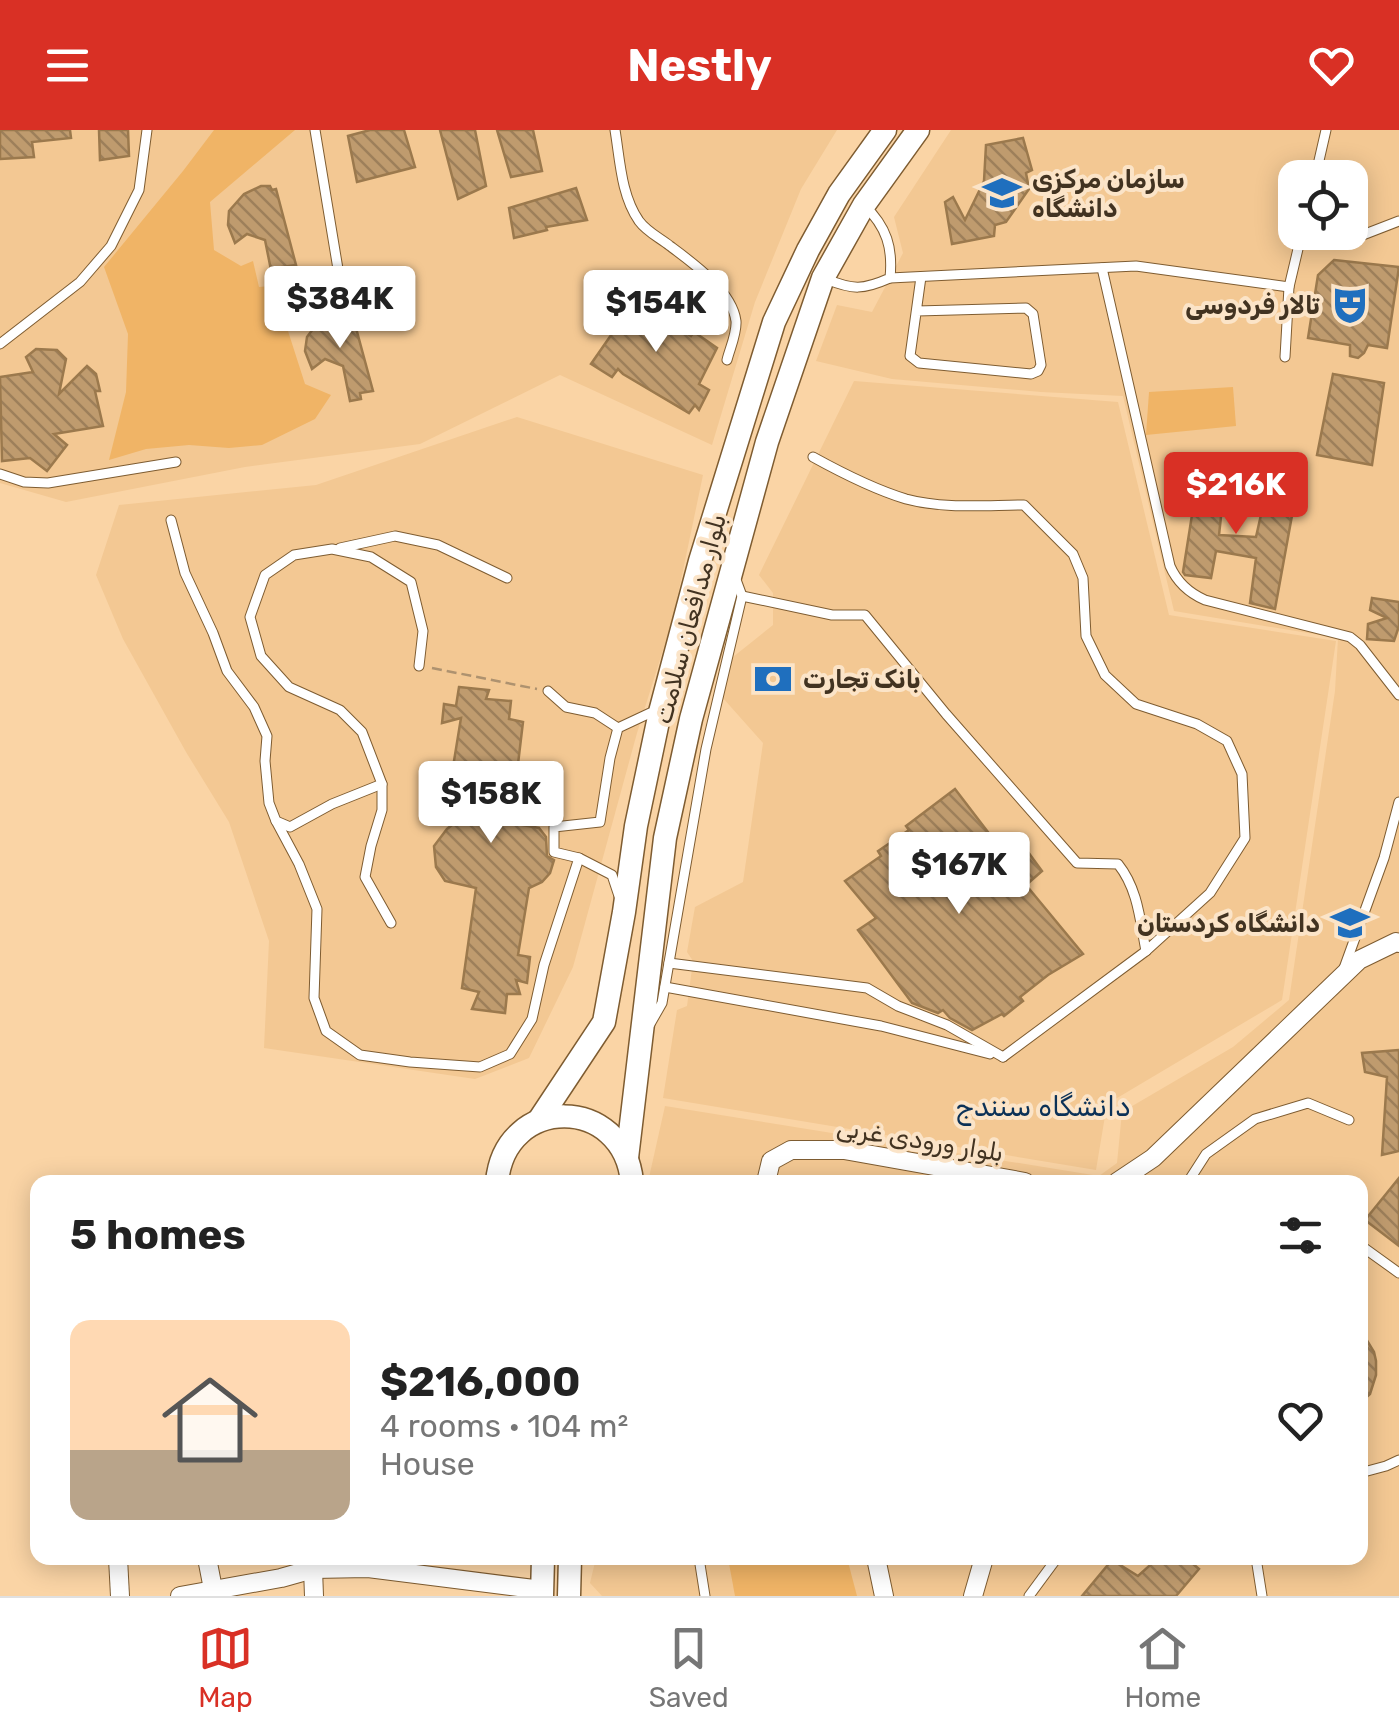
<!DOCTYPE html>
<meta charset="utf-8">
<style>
body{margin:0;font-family:Rubik,"Noto Sans Arabic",sans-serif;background:#f6f6f6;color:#222;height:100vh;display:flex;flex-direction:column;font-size:38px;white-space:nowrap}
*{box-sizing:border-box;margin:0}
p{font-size:32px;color:#767676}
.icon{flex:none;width:55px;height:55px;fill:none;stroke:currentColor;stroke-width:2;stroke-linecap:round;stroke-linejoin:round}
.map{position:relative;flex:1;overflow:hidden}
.panel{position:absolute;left:30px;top:1045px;width:1338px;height:390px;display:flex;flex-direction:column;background:#fff;border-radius:20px;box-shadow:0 5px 25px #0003}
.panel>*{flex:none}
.tools{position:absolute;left:1278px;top:30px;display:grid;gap:20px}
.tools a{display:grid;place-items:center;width:90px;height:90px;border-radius:20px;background:#fff;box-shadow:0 5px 25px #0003;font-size:50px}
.price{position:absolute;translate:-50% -85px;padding:0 22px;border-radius:10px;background:#fff;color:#222;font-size:32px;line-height:65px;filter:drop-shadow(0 2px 5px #0008)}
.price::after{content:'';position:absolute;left:50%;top:60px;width:30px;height:22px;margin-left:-15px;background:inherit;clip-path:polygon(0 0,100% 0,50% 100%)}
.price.active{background:#d93025;color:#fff}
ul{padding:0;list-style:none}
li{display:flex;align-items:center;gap:30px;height:250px;padding:0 40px}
li span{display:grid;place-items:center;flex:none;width:280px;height:200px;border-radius:20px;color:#555}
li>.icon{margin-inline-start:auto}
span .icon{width:120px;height:120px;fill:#fffc;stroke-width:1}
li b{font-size:42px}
h2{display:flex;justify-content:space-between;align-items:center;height:120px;padding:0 40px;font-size:42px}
header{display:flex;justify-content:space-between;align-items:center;height:130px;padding:0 40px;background:#d93025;color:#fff;font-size:45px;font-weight:700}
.menu{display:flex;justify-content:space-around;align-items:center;height:140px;border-top:2px solid #e0e0e0;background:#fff;font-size:28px;color:#767676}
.menu a{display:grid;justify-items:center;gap:5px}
.menu .active{color:#d93025}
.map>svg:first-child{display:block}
.built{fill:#f3c893;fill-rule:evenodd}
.green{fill:#f0b466}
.building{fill:url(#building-back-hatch);stroke:#9b794d;stroke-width:2.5}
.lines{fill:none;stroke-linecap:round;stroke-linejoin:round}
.lane-casing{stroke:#7e5c31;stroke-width:11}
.street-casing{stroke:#7e5c31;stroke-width:20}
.secondary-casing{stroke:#7e5c31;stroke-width:25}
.path{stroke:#ae926f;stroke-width:2.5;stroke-dasharray:10 5;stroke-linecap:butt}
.lane{stroke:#fff;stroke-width:9}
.street{stroke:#fff;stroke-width:18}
.secondary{stroke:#fff;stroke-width:22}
.labels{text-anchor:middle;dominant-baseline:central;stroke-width:8;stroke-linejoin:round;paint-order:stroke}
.poi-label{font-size:25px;font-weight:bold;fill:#423321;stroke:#fbe4c8;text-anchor:start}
.street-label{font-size:25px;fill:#423321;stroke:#fbe4c8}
.neighbourhood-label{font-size:28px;fill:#0b3157;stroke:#fbe4c8}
</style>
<header><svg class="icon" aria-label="menu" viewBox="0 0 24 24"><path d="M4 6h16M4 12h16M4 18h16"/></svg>Nestly<svg class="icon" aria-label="heart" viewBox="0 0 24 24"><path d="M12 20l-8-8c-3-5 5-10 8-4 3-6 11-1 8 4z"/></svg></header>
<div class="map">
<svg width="1399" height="1466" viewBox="0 0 1399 1466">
<defs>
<pattern id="building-back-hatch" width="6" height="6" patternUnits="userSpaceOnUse" patternTransform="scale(2.5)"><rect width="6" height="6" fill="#bf9b6e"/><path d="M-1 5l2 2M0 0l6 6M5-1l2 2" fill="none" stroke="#9d7f5a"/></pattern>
</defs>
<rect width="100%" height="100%" fill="#fad4a5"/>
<g class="built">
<path d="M0,0H837L801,59L755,172L712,315L560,245L420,314L245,337L66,372L0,353Z"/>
<path d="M951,0H1399V1466H602L590,1453L596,1428H1360V1052H648L665,976L1099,1046L1117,1033L1122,982L1233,917L1289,870L1335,561L1338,508L1174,481L1123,266L1041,262L892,249L816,231L837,175L872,182L903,123L894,87ZM1295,48H1350V102H1295Z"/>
<path d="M854,251L1118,272L1169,485L1336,511L1282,870L1107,974L1096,1040L663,968L677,880L687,876L693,831L687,822L695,777L743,752L763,613L722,567L728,531L773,495V463L759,445Z"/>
<path d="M517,287L703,345L673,488L637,603L573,837L529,928L475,949L264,918L269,811L229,692L186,622L123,509L96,445L119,375L316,355Z"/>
</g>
<g class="green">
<path d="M214,0H295L210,72L214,120L241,136L253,131L259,157L302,153L326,166L288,201L305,254L331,265L315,289L262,315L229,318L189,315L146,319L109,330L126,262L128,204L104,137L183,41Z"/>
<path d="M1233,257L1236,296L1146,305L1149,262Z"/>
<path d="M728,1428H847L857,1466H735Z"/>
</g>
<g class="building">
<path d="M0,0H70L71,8L32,12L34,27L0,29Z"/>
<path d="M99,0H128L129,26L100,30Z"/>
<path d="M370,0H404L415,37L357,52L348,6Z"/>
<path d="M440,0H475L486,56L458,69Z"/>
<path d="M497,0H533L542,41L511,47Z"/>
<path d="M1023,8L1032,40L1026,43L1029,59L1006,92L995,95L994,106L952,114L945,72L953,67L965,90L984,51L986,15Z"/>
<path d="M261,56H270L272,60L276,59L296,135L282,137L284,143L272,145L265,110L247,104L235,113L228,95L229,81L236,73L244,64Z"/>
<path d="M576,58L587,90L546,97L547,100L514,108L509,78Z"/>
<path d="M1334,130L1399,137L1387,218L1368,215L1364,223L1358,228L1350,226V215L1308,208L1318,145Z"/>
<path d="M622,165L655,188L658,184L691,206L694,202L717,218L699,254L709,260L699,280L695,275L689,283L623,244L618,239L612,247L591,234L616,198L605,191Z"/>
<path d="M338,182H347L353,187L373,261L360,263L361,269L350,271L343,236L325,229L312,239L305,221L307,207L313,199L322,190Z"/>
<path d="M36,219L57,220L66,229L59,264L87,236L96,244L100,261H95L103,296L54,304L67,315L47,341L30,328L2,331L0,247L33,242L26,227Z"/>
<path d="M1333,244L1384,253L1372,335L1317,325Z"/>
<path d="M1201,328L1227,332L1219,405L1256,407L1263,376L1293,380L1275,479L1250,473L1256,428L1216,421L1211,448L1185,445L1183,442Z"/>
<path d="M1372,468L1399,472V496L1394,511L1367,509L1368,494L1387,488L1370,480Z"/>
<path d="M459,557L489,560L486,569L511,571L509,589L523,592L511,693L539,698L546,707L547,726L554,730L550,743L542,752L529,758L518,825L530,827L527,853L516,850L520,864H507L505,883L472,879L479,862L462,858L476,758L445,751L436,737L434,716L447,699L457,691L460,674H447L461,588L442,593L444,574L456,576Z"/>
<path d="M955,659L1004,723L1020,711L1042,741L1026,755L1083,824L1048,845L1020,867L1023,871L1004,886L1002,884L972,900L950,888L943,880L938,883L912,873L858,800L876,788L845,751L881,726L878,721L909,700L906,696Z"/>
<path d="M1399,920V1021L1382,1025L1387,947L1365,942L1362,923Z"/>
<path d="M1399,1048V1116L1365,1090Z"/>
<path d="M1360,1199L1374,1222L1376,1231V1245L1370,1264L1360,1273Z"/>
<path d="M1158,1428H1186L1199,1439L1176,1466H1082L1112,1430L1138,1446Z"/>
</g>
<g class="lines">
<g class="lane-casing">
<g id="lane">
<path d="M315,0L338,139L349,159L354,179"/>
<path d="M615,0C620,30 621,65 639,91C647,102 660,108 670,116C693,133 732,161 736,191C737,203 730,218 727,230"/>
<path d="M1315,48L1326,0"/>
<path d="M1300,112L1342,113L1399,91"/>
<path d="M1102,138L1170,436C1177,452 1189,463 1205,470L1350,507L1360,515L1399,565"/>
<path d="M890,148L1136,136L1289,157"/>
<path d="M826,149C853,160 863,160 890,148C893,118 887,97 864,75"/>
<path d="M917,181L1026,178L1033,184L1041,235L1038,241L1031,244L919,233L910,226L921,147"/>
<path d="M0,214L80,152L111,116L139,60L147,0"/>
<path d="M1285,227L1289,157L1302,102"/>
<path d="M813,327C842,343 873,359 906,369C943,379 986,375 1024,375L1073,424L1083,448L1086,506L1105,545L1136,574L1197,594L1227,611L1242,644L1245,708L1210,763L1146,821"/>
<path d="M0,344L24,352L48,353L176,332"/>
<path d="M171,390L185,443L213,503L227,541L254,577L267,606L265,631L269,673L276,691L290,697L332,674L382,654"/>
<path d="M340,418L395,406L438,415L507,448"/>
<path d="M742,466L832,485H865L946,584L1077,733L1118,734C1138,759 1140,790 1146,821L1003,927"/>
<path d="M548,561L566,577L595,583L618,598"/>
<path d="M276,691L299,734L317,779L314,868L326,901L360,925L410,932L480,937L510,924L532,889L544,835L579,728"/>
<path d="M619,766L612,745L579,728L554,722V697L600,692L610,628L618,598L650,583L658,582"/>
<path d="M391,793L365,747L371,716L382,680V654L362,602L340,580L289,557L261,526L250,487L265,445L294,425L332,419L371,427L411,452L423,501L419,536"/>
<path d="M669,833L867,858L898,876L947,895L1003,927"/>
<path d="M1343,841L1384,728L1399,672"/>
<path d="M665,857L881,896L990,924"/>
<path d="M650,894L662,873L706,619L742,466L735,447"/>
<path d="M1188,1052L1206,1024L1255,989L1308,973L1349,990"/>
<path d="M1360,1115L1399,1143"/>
<path d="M1360,1343L1386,1336L1399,1330"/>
<path d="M699,1428L705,1466"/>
<path d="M1256,1428L1262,1466"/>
<path d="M1029,1466L1057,1428"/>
</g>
</g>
<g class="street-casing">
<g id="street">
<path d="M766,1052L771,1031L791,1020H844L1025,1052"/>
<path d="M1117,1052L1153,1028L1359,830L1396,812L1399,813"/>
<path d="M118,1428L120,1466"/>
<path d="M207,1428L213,1459"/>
<path d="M876,1428L884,1466"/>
<path d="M313,1439L314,1466"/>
<path d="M180,1466L281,1448L313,1439L368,1438L542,1460"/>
<path d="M973,1466L984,1428"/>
</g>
</g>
<g class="secondary-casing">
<g id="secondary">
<path d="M539,990L604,892L624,782L636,696L660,582L700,431L774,192L808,120L839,64L885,0"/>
<path d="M627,1028L665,708L691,589L767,312L823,148L864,75L918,0"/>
<path d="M497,1052C505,964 624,965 632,1052"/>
<path d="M542,1466L543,1428"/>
<path d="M569,1466L570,1428"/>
</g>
</g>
<path class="path" d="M432,538L537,559"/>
<use href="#lane" class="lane"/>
<use href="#street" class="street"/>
<use href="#secondary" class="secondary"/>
</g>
<defs>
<g id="university-bare" transform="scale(3)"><path d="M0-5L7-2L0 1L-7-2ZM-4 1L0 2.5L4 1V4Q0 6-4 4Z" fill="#1f6fbe" stroke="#fbe4c8" stroke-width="2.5" paint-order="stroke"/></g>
<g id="theatre-bare" transform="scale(3)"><path d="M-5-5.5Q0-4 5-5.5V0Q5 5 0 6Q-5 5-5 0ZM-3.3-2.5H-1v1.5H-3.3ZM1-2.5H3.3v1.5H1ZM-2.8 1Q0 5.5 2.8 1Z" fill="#1f6fbe" stroke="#fbe4c8" stroke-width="2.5" paint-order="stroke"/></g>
<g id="bank-bare" transform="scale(3)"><path d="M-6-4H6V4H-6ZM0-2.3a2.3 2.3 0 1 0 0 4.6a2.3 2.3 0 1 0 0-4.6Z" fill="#1f6fbe" stroke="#fbe4c8" stroke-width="2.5" paint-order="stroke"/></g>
</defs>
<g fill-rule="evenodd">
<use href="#university-bare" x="1002" y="63"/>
<use href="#theatre-bare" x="1350" y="175"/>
<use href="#bank-bare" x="773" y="549"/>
<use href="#university-bare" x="1350" y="793"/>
</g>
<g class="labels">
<g class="poi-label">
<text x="1032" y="49">سازمان مرکزی<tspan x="1032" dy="29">دانشگاه</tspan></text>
<text x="1320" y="175" text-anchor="end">تالار فردوسی</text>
<text x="803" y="549">بانک تجارت</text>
<text x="1320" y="793" text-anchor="end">دانشگاه کردستان</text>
</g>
<g class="street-label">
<text transform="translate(690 489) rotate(-75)">بلوار مدافعان سلامت</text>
<text transform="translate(920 1010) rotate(9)">بلوار ورودی غربی</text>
</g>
<g class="neighbourhood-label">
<text x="1043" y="976">دانشگاه سنندج</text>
</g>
</g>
</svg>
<div class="tools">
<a><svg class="icon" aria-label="locate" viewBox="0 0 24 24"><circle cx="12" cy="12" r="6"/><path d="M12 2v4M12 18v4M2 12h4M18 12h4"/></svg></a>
</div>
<b class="price" style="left:340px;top:221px">$384K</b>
<b class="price" style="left:656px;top:225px">$154K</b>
<b class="price active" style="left:1236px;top:407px">$216K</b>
<b class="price" style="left:491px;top:716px">$158K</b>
<b class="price" style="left:959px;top:787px">$167K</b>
<section class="panel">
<h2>5 homes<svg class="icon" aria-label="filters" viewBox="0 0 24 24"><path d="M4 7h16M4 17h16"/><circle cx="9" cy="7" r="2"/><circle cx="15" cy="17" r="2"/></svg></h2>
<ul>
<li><span style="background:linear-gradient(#ffd9b3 65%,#b9a48a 0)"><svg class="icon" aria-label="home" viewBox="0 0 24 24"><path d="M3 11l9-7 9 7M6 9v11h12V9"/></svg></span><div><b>$216,000</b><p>4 rooms · 104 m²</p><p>House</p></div><svg class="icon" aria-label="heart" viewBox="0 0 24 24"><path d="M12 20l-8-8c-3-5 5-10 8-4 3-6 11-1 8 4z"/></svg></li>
</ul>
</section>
</div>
<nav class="menu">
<a class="active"><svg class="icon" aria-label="map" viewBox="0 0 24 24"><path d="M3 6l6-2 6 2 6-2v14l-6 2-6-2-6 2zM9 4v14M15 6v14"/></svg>Map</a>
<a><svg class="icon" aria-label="saved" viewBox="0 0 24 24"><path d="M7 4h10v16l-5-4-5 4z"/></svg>Saved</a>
<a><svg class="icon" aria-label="home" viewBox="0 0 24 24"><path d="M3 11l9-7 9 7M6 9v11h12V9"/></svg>Home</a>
</nav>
